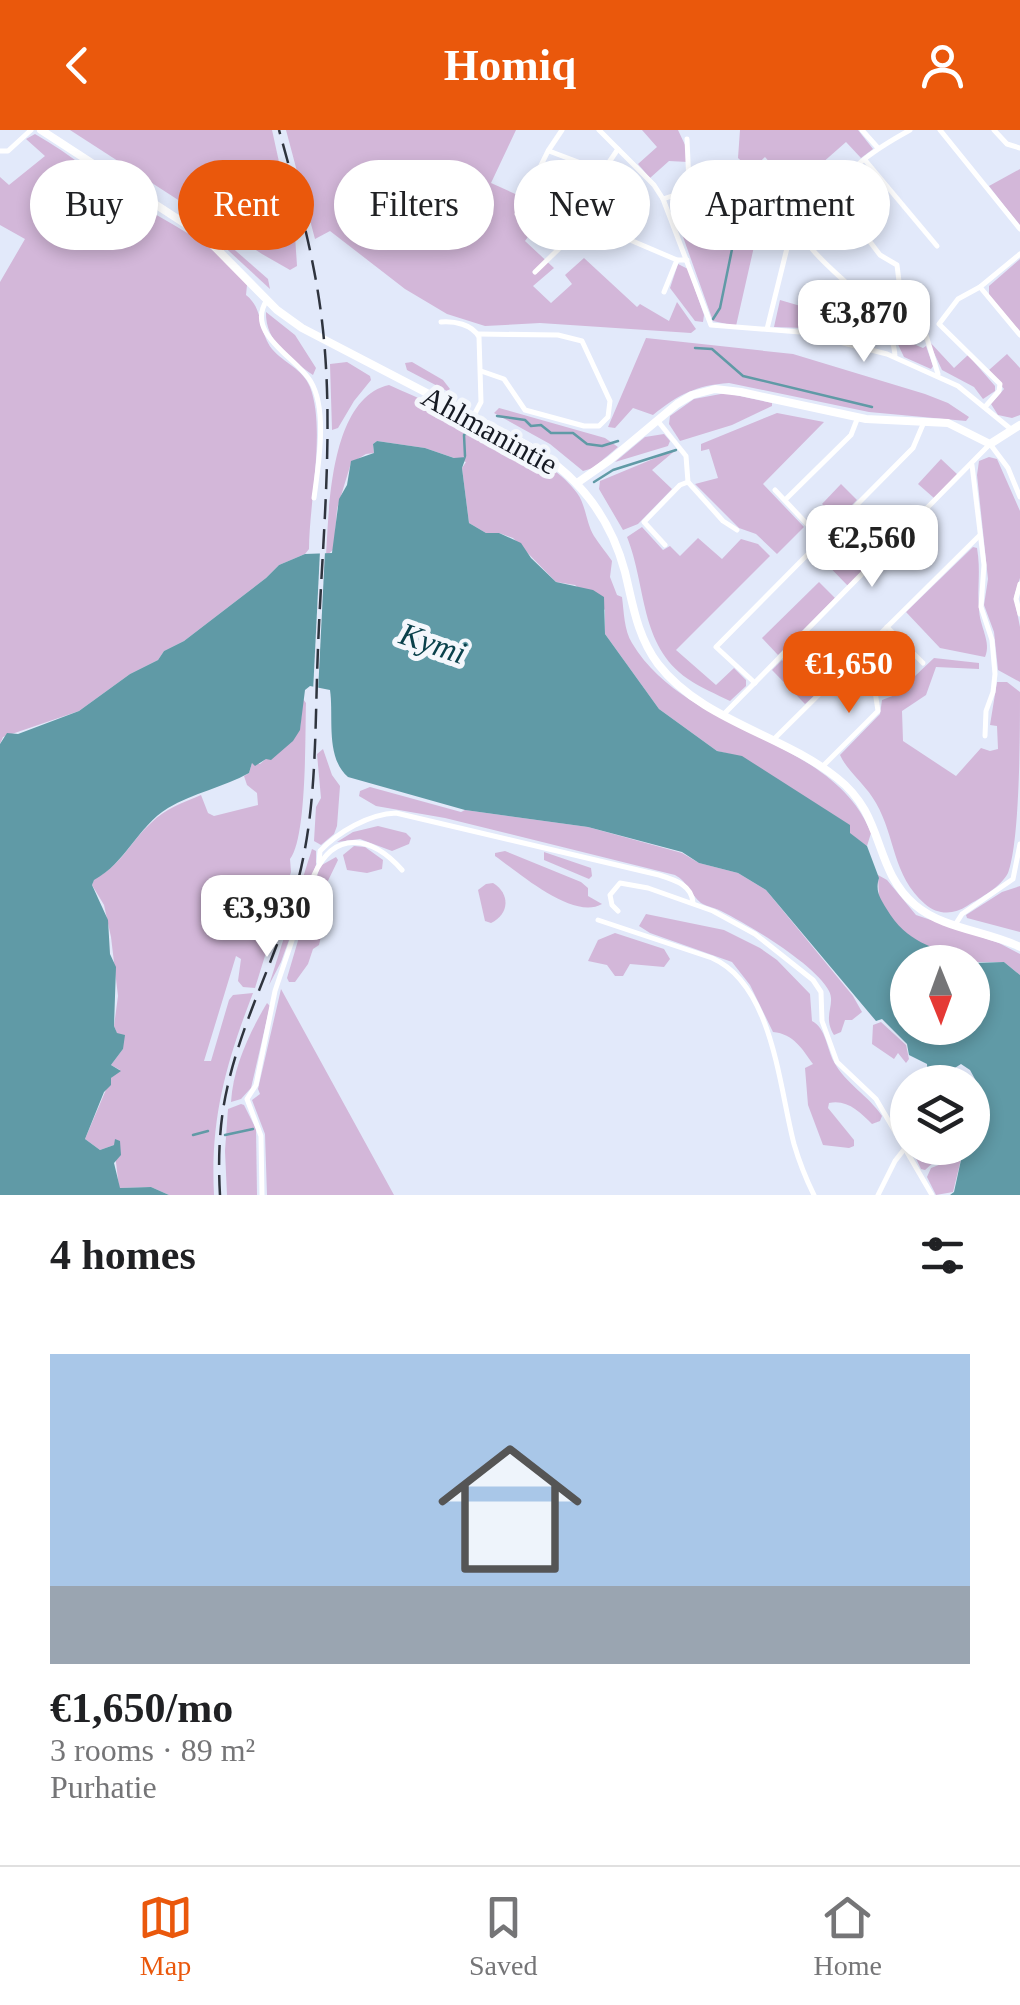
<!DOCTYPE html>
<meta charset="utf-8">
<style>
body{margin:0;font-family:Georgia,serif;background:#f2f2f2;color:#202124;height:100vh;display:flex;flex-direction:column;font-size:38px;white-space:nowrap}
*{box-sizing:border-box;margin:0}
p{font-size:32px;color:#757577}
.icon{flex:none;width:55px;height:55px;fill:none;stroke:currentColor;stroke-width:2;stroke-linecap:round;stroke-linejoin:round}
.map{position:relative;height:1065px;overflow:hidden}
.drawer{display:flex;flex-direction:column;background:#fff;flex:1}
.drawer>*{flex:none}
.banner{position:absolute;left:30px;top:30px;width:960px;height:90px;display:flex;gap:20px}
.needle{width:65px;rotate:179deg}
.controls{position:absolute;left:890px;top:815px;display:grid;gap:20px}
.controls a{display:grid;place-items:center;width:100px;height:100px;border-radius:50%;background:#fff;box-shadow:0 5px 15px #0003;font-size:50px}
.price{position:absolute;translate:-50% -85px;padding:0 22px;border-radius:20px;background:#fff;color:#222;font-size:32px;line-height:65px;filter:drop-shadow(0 2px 5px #0008)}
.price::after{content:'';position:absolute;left:50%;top:60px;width:30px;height:22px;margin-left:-15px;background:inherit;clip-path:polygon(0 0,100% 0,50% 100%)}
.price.current{background:#ea580c;color:#fff}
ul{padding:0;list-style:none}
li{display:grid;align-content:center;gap:20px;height:530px;padding:0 50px}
li span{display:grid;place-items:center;height:310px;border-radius:0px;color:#555}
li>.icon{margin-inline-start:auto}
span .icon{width:180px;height:180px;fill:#fffc;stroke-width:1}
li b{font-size:42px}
h2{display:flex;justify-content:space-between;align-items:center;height:120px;padding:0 50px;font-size:42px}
.tag{padding:0 35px;border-radius:45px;background:#fff;box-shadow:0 5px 15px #0003;font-size:35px;line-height:90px}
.tag.current{background:#ea580c;color:#fff}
header{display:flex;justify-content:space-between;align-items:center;height:130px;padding:0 50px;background:#ea580c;color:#fff;font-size:45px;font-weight:700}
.menu{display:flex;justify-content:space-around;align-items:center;height:140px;border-top:2px solid #e0e0e0;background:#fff;font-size:28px;color:#757577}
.menu a{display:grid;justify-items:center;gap:5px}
.menu .current{color:#ea580c}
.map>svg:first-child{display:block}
.green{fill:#d3b7d9}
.water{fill:#609aa6}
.pier{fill:#e2e9fa}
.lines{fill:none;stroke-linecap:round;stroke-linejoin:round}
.stream{stroke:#609aa6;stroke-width:2.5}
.minor{stroke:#fff;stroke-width:5}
.tertiary{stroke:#fff;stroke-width:8}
.rail{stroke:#2f343e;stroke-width:2.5;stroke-dasharray:20 10;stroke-linecap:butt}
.labels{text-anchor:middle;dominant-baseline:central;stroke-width:10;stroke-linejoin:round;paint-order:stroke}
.street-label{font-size:30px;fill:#161a23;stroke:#f4f7fc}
.water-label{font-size:32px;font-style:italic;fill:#0a414b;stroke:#f4f7fc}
</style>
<header><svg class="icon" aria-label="back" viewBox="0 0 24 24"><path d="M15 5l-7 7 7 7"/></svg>Homiq<svg class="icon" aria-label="person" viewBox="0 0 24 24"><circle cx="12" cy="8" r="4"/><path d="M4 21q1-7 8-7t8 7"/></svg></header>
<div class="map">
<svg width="1020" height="1065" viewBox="0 0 1020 1065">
<rect width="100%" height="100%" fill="#e2e9fa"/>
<g class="green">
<path d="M70,0H272L295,105L297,136L290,140L262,124Z"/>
<path d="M286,0H516L491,53L522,67L517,80L540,90L525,111L554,138L533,156L551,173L572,154L565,145L584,128L637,177L640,174L669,191L677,172L696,199L691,203L540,193L485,196L447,184L405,159L330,101L315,109Z"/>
<path d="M642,0H678L686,17L688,32L669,31L650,48L638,34L657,17Z"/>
<path d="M740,0H858L873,19L861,28L846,12L821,34L838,52L832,63L834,70L815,88L803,81L800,67L765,27L751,40L738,28Z"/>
<path d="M35,4C72,25 104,53 140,75C183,102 215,113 247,155L246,165C264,179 258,201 272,219C284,233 303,239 310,257C326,298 309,374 309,419L305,424L279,435L266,448L184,511L164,521L158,530L130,544L79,581L3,607L0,614V152L25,109L0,95V47L9,55L45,26L26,9Z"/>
<path d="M1020,39V96L989,56Z"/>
<path d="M748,46L765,68L736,196L713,191L671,73L679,68L725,74L730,49Z"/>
<path d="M220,107L268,149L270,159L217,110Z"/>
<path d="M1020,129V202L989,165V156Z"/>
<path d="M678,134L688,139L704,185L703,192L695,191L670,158Z"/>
<path d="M780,170L845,189L840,206L804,198L774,197Z"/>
<path d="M266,182L295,205L316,238L313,245C292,230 265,212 266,182Z"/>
<path d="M894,206L923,218L926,216L933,236L931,239L904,227Z"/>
<path d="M646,208L793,224L925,264L948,273L969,287L966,291L869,282L729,253C696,255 678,265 653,285L633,278L615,298L608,297Z"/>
<path d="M928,210L954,238L968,225L995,256V261L983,269L974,257L942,240Z"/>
<path d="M1007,224L1020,238V285L1012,288L998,285L991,274L1004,259L989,240Z"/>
<path d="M347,232L370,246L371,250L354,271L338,298L332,300L330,234Z"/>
<path d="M412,232L443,250L450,259L447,261L407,240L405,233Z"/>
<path d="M389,255C437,277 548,321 577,363C586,375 586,393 594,406C599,414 606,422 612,431L610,447L617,465L622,467C624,482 624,500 632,513C687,605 833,606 871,703L867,716L850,704L849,695L742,627L717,621L659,579L605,504V480L575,455L556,452L513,408L499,403H486L469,393L462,338L466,332L425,318L377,311L373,314L374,323L366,324L351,333L337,379L334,419L326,426C329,379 330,268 389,255Z"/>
<path d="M726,263L772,273V276L732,295L680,311L669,294L670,286L694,269Z"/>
<path d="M499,278L605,308L618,317L593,338L583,341L550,314L494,283Z"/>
<path d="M777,283L824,292L763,354L804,397L777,424L756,404L739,398L695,354L718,348L709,319L701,321V314Z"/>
<path d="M664,304L670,311L668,316L615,332L645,307Z"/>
<path d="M677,319L652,340L672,359L638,394L623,400L599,359L600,351Z"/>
<path d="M989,327L997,329L1020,381V448L1014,467L1020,497V552L998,540L994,502L984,475L988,449L977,345L979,331Z"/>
<path d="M941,329L958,345L934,368L918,354Z"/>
<path d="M841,354L857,370L838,389L822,374Z"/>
<path d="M845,393L863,410L856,419L870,433L848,456L815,422Z"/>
<path d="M642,397L663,420L670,416L680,426L698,408L722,429L741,409L758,414L770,426L676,520L716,555L734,538L746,550V556L730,571C716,564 701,558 688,549C639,515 647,457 627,407Z"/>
<path d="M973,417L977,418C981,442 977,457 979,478C979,496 992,512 985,527L940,518L906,482Z"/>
<path d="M819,452L835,468L778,525L762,508Z"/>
<path d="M885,503L905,518L891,532L905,548L892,559L882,560L874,546L890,532L875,513Z"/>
<path d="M934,528L979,533V539L936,537L926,565L902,581L903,611L956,646L981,618L990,621L998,619L997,596L990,595L997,552H1007L1020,562C1020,603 1020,711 1008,743C1000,758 981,767 967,776C954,785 937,785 925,774C892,745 896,708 876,673C867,656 847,641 840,625L880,584L882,570L895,565Z"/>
<path d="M782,530L816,564L805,574L772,540Z"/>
<path d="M303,569L306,573C305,604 307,708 290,729L291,742L255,858L243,857L238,851L241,829L236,826L204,931H211L229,870L233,865L253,863C226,933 210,989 214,1065H169L151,1057L119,1058L114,1015L100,1020L85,1009L111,948L120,940L111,935L123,919L114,896L118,866L111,807L104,775L92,755L94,749C120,737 130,712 151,693C166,678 182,673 201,665L208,683L214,686L258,675L257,663L247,655L244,646L249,643L252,633L260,634L300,599Z"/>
<path d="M323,619L332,645L340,656L337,696L334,704L321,715L314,711L316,677L321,668L317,624Z"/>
<path d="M370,657L461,682L465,680L588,697L682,723L699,733L738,743L766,760L853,866L862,882L852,890H845L841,902L834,905C822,886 836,875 829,861C816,835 749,795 723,782C717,778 707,777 701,773C690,764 688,752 675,745L445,688L376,676L359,666L360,661Z"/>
<path d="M378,696L406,703L411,708L409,714L392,721L360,709L337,712L353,702Z"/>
<path d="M354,716L365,717L383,730L382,739L367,743L347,740L343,725Z"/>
<path d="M312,719L316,721V735L281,832L269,855Z"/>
<path d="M505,721L581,752L588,758V766L602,774C573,791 518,742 495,726V723Z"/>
<path d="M544,722L591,738L592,746L589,749L544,730Z"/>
<path d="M336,727L338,730L325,757L327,781L319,815L313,819L308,834L295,852H289L287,848L320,736Z"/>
<path d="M878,745L887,750L916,785L999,813L1020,824V845L1004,832H965L913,811L892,790L879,768Z"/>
<path d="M493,753C510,763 510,784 491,793L485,791L478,760L486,754Z"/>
<path d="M1020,756V802L967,788L966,785L1002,762Z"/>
<path d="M646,784L724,800L760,818L777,830L810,864L812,891C826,898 827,919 834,932C845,953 869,966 882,986L880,991L872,994C860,982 847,969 829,973L828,978L854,1010V1016L849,1018L823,1015L808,975L805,938L813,934C802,919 794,904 773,902L750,855L732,832L650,803L639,796Z"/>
<path d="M615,803L664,819L670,829L664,837L630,834L623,846H615L607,835L588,831L598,810Z"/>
<path d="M281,859L394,1065H267L265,1004L252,970L260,964L258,959Z"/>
<path d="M267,873L270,876L251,958L241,969L231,972C233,936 251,900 267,873Z"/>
<path d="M881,892L906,915L909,929L906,933L898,923L894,929L872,914L873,895Z"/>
<path d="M241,974L244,975L256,999L257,1065H227L225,1021L228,979Z"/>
<path d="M911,1018H934L935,1031L925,1040L921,1039Z"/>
<path d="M958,1018L961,1029L953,1062L936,1065L927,1047L931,1038L944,1033L950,1019Z"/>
</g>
<path class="water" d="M377,311L425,318L454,328L466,327L462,338L469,393L486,403H499L521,413L531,428L556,452L593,460L604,467L605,504L659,579L717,621L742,626L850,695V703L867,716L879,748C875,761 880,768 886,778C908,815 931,814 965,832H908V898H972L973,833L1004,832L1020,845V1065H950L954,1062L961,1030L959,1018H972L973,982L987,971L970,940L961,934L944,945L941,952L928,949L927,934L909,925L907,914L882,889L876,891L766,760L738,743L699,733L682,722L588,697L465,680L348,647C325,627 334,587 330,560L310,556L305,560L300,600L293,611L271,630L266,629L255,636L252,633L249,643C224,657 193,663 168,678C137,697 126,733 94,750L92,755L108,790L110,824L116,837L114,896L117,903L125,905L123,919L111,935L121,941L111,948V955L104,962L85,1009L100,1020L114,1015L115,1009L120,1011L121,1025L114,1033L120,1058L151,1057L169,1065H0V614L7,603L18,604L79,581L130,544L158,530L164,521L184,511L266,448L279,435L305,424L332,423L339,369L347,355L351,331L374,323L373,314Z"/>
<path class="pier" d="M320,421H325L318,562H313Z"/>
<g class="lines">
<g class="stream">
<path d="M691,75L739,85L720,178L713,189"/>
<path d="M695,218L712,219L743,246L872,277"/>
<path d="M497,286L525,290L531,296L541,295L551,303H573L587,314L602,316L618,311"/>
<path d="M465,326L464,305L474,296"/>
<path d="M594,352L613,340L676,320"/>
<path d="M193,1005L208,1001"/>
<path d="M225,1005L253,999"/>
</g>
<g class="minor">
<path d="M599,0L654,55L663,69L711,195L800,202L887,224L958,256L1012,300"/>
<path d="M862,0L878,18"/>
<path d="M910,0C888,12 839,40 836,67L880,125L897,135L901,168L925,202L938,244"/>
<path d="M940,0L1020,99"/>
<path d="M994,0L1007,14L1020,18"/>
<path d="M0,21H8L31,0"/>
<path d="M549,21L602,41"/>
<path d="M865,30L937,116"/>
<path d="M738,40H745L786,88L791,102L767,199"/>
<path d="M663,69L681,63L689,54L687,9"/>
<path d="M517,84L548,21L562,0"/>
<path d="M623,86L616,104L677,130H687"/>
<path d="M812,119C838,151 894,183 895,227"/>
<path d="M535,142L570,108L599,47L618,19"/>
<path d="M980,157L1020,205"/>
<path d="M664,162L677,130"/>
<path d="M267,170C244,204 298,228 311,252C328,281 318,337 314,368"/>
<path d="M441,192C454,191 472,194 479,207L481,272L473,287"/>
<path d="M478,204L558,205L582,211L610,271L608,287L599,296H584L525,280L504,249L481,241"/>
<path d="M985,277L999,261L1000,254L939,194L958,169L980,157L1020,124"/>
<path d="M657,290L686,326L688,352L723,391L737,400"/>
<path d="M972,335L984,435L981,477L992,510L995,544L993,562L986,581L985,606"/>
<path d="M775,360L822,410"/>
<path d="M785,370L851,305L858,287"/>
<path d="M665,415L644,392L680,355L688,352"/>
<path d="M1020,454L1016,469L1020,484"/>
<path d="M887,497L923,533"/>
<path d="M755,553L716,517L913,318L924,292"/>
<path d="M724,584L990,314L1008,338L1020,367"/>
<path d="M773,610L980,405"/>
<path d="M822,637L878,581L873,548L854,529"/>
<path d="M319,732L320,721C338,702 369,684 396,683L659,745C675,750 692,755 693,773"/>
<path d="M618,781L612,775L610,765L620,753L648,758L713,781L755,804L813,850L821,862L822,891L837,932L876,969L932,1065"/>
<path d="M598,790L712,828C773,855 779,957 794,1014C799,1031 806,1049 814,1065"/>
<path d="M955,795L962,784L1013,749L1020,714"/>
<path d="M262,1065L261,1006L247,969L256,955L275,861L314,745C335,698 373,707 402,740"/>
<path d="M878,1065L895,1031L906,1017"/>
</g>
<g class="tertiary">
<path d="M41,0L204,106L277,180L302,198L525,314C576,343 610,385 625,442C633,475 637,506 658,534C702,591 782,604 837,648C886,686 872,738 915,775C943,799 987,801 1020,817"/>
<path d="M577,353L610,330L677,274L692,265L715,259L741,262L866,289L948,293L990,314L1020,295"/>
</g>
<path class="rail" d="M220,1065C218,1030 219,994 227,959C244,880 287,809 303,729C317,661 315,588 318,518C322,413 334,304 323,200C316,132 297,65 279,0"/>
</g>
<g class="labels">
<g class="street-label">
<text transform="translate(490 300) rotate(29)">Ahlmanintie</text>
</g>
<g class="water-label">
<text transform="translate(433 513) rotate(19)">Kymi</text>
</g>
</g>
</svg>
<div class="controls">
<a><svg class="needle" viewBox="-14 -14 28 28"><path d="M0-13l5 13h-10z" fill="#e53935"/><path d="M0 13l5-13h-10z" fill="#757577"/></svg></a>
<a><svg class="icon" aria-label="layers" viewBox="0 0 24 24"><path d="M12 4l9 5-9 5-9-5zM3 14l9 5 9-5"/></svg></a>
</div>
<b class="price" style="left:864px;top:235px">€3,870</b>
<b class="price" style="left:872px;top:460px">€2,560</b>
<b class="price current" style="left:849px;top:586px">€1,650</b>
<b class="price" style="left:267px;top:830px">€3,930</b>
<div class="banner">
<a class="tag">Buy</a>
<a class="tag current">Rent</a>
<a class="tag">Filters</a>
<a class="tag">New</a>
<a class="tag">Apartment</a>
</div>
</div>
<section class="drawer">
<h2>4 homes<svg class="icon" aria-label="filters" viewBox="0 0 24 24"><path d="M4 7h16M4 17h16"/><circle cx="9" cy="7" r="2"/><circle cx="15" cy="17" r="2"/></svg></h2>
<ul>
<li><span style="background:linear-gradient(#a9c7e8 75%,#9aa5b1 0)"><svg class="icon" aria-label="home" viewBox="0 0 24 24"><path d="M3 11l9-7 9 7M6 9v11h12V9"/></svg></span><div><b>€1,650/mo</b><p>3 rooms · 89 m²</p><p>Purhatie</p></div></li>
</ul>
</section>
<nav class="menu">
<a class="current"><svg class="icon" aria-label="map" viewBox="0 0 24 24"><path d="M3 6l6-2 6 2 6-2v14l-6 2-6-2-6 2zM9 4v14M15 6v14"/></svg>Map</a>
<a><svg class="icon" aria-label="saved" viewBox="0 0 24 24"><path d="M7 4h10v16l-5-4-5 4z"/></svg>Saved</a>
<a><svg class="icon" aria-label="home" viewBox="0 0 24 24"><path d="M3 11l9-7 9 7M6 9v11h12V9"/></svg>Home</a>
</nav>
